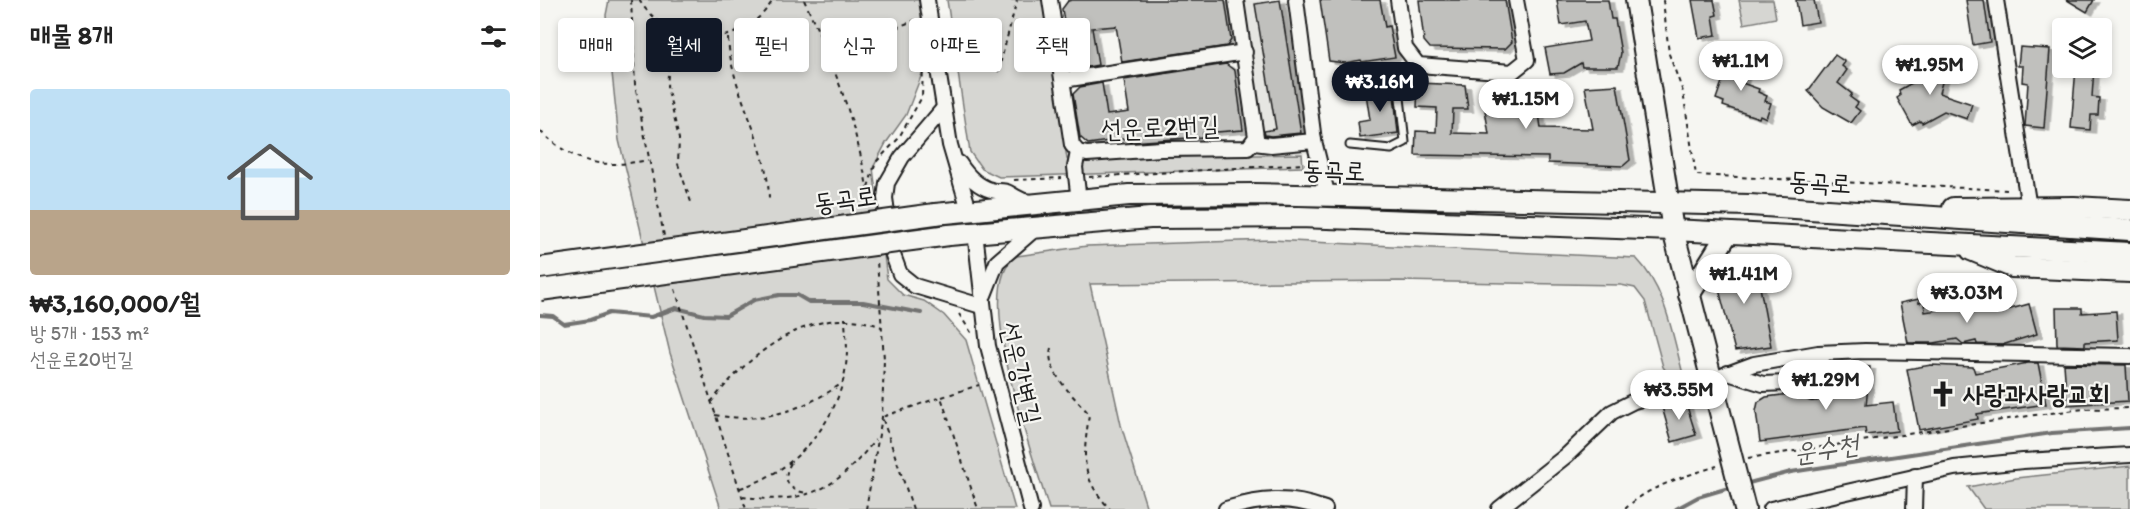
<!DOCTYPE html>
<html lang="ko">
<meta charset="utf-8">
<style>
body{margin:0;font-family:Itim,"Poor Story",sans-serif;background:#f6f6f6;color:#222;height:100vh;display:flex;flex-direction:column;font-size:22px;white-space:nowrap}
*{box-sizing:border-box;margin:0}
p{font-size:20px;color:#767676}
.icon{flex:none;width:33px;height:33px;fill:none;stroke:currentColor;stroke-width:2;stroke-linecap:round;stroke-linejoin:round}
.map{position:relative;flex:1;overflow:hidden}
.side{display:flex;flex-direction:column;background:#fff;width:540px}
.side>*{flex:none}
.banner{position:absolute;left:18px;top:18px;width:570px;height:54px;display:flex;gap:12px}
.controls{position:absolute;left:1512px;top:18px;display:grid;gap:12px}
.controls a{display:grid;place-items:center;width:60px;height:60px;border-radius:6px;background:#fff;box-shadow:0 3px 9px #0003;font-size:30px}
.price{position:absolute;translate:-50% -51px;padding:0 14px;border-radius:21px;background:#fff;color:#222;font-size:20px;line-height:39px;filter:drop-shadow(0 2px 3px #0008)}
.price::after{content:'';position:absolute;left:50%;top:36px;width:18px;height:14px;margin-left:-9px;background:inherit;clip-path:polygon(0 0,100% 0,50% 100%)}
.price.on{background:#111827;color:#fff}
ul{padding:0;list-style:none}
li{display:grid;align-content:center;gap:12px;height:318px;padding:0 30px}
li span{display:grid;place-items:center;height:186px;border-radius:6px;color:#555}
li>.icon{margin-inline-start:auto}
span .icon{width:108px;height:108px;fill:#fffc;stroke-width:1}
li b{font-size:26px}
h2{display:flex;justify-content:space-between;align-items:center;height:72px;padding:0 30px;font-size:26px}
.tag{padding:0 21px;border-radius:6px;background:#fff;box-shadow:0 3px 9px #0003;font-size:21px;line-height:54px}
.tag.on{background:#111827;color:#fff}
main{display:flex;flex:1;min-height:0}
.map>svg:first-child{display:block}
.built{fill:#e6e6e2}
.green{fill:#d6d6d2;stroke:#797977;stroke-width:1.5}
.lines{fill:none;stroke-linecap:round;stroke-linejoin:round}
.stream{stroke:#727271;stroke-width:4}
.building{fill:#c0c0bd;stroke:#1c1c1c;stroke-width:1.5;filter:url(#shadow)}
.lane-casing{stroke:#1c1c1c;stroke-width:11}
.street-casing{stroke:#1c1c1c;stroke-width:18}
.secondary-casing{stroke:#1c1c1c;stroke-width:24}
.path{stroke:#1c1c1c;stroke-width:2;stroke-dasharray:4.5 4.5;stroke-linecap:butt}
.lane{stroke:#f6f6f2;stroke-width:7}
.street{stroke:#f6f6f2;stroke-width:14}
.secondary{stroke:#f6f6f2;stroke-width:20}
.secondary-bridge-casing{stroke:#1c1c1c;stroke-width:24;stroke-linecap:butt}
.secondary-bridge{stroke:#f6f6f2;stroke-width:20}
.labels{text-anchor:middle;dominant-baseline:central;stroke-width:4.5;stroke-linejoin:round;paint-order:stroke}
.street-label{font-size:26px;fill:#1c1c1c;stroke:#f6f6f2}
.poi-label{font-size:26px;font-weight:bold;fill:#1c1c1c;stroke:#f6f6f2;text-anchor:start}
.water-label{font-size:27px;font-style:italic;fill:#565654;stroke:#f6f6f2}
</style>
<main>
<section class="side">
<h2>매물 8개<svg class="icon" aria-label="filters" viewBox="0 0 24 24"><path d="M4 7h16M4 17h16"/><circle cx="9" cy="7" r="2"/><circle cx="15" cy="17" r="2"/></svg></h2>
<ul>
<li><span style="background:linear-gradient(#bfe0f5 65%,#b9a48a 0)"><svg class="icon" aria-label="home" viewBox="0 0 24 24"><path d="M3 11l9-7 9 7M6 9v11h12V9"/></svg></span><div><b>₩3,160,000/월</b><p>방 5개 · 153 m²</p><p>선운로20번길</p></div></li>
</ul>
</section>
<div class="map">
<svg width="1590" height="509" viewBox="0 0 1590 509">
<defs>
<filter id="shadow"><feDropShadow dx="5.5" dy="3" stdDeviation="0" flood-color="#0004"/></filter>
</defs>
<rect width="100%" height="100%" fill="#f6f6f2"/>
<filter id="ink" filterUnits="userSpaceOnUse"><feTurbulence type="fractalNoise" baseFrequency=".0167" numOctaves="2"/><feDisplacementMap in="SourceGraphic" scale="12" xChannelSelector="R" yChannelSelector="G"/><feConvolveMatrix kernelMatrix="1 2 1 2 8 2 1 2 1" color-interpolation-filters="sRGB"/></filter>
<g filter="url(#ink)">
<path class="built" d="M702,0H747L770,153L724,155Z"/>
<g class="green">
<path d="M69,0H380L387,61L366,115L346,143L333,168L347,279L363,295L384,301L404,315L426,340L475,509H181L130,353L79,140L66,15Z"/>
<path d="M407,0H503L527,159L762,154L763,167L459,177L442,169L430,152Z"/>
<path d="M1199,0H1233L1236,18L1204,24Z"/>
<path d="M731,240L1096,258C1126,289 1132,333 1143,374L1129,375L1123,367L1105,301L1095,288L1081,285L859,281L550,284L581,425L607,509H509C496,464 428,284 477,256L547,246Z"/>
<path d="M1590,466V509H1444L1428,487L1476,478Z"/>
</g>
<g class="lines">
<g class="stream">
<path d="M0,315L13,316L24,324L50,320L69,313L111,317L136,308L164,315L186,316L214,300L239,295H257L269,302H323L381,313"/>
<path d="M1205,484L1251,472L1431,445L1512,433L1590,428"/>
<path d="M1136,509L1158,497L1192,487"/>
</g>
</g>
<g class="building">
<path d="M532,0H685L691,40L687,46L582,62L576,26L552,28L558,65L537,69L531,63L522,9L528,1Z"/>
<path d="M740,0L761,133L731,136L725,135L724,131L736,129L715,4Z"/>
<path d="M780,0H840L845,27L849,26L855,57L822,62L821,60L805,63L789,61Z"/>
<path d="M879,0H965L972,42L965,49L890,48L884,41Z"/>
<path d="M1017,0H1068L1071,19H1075L1081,53L1078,67H1042L1041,63L1024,73L1010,74L1005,48L1049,41L1045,21L1021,25Z"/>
<path d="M1152,0H1174L1177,15L1173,16L1176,35L1159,38Z"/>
<path d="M1256,0H1274L1278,22L1260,25Z"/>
<path d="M1426,0H1444L1450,42L1433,45Z"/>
<path d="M1527,0H1554L1547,12Z"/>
<path d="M1480,47L1510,49L1504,128L1485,126L1488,83L1482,82L1483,66H1478Z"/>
<path d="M1295,55L1305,62L1302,66L1307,70L1298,83L1312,94L1310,97L1318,103L1315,107L1320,111L1311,123L1283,107L1268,91Z"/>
<path d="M1191,56L1202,60L1200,66L1207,68L1202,83L1219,89L1218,92L1227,96L1225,101L1231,103L1226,118L1220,115L1219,118L1183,106L1184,102L1176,99Z"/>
<path d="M1389,56L1402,60L1401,66L1406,68L1399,93L1432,104L1427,119L1404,111L1382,123L1380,121L1372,125L1357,98L1360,96L1359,90L1383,77Z"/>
<path d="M686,64L695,71L703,130L663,133V137L590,142L589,138L548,144L540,137L533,94L540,87L562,83L567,115L589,112L584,80Z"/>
<path d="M1536,68H1554L1552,97L1559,98L1558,115H1551L1550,130L1531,128Z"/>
<path d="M878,83L925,85L928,109H913L912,133L949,134L945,110L997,99L1001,128L1053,129L1045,87L1077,85L1090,160L1083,166L1008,163V157L875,155L876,131L896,132L897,108L877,107Z"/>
<path d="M853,86L858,133L820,138L818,122L830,120L825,87Z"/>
<path d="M1215,260L1231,346L1195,351L1176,278L1185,264Z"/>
<path d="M1379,299V303L1384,302L1385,312L1445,303L1446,306L1455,305L1456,313L1489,304L1497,334L1462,345L1437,344L1436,341L1423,344L1417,339L1394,343H1368L1360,303Z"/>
<path d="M1516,308H1542V313L1576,311L1578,340L1545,342V346L1517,345Z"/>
<path d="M1488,363H1498L1506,404L1437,414L1438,419L1379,430L1367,369L1391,365L1433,367L1435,373Z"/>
<path d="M1524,364L1586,365L1588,401L1527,405Z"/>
<path d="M1310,365L1330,367L1326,405L1353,402L1357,431L1326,435L1325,428L1220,442L1216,411L1218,402L1226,397L1258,393L1259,398L1277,401L1288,391L1300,372Z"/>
<path d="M1145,400L1156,435L1132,442L1122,407Z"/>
</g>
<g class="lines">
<g class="lane-casing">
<path id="lane" d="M801,83L858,80L865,142L851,149L810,145"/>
</g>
<g class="street-casing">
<g id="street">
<path d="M387,0L410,145L429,210"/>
<path d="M510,0L532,145L538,152L547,154L621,149L708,148L716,137L696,0"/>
<path d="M756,0L774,141L788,197"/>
<path d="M858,0L865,48L878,65L972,72L987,60L976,0"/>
<path d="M1456,0L1489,208"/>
<path d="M523,80L705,52"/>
<path d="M403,109L362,157L347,183L345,198L353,255L360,274L375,286L441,306"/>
<path d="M714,143L731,145L774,141"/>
<path d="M538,152L535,167L539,201"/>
<path d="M419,163C426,174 437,186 451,190C456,192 463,190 469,193C478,198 480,201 490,202"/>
<path d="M435,232L448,346L491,509"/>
<path d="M444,295L457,262L495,229"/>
<path d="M1188,373L1223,384L1267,382L1271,384L1272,393"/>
<path d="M1267,382L1281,363L1283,353"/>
<path d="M686,509C721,498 750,496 785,509"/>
<path d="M959,509L1027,455L1072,412L1094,401L1171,380L1214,364L1278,353L1325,351L1590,356"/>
<path d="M1231,509L1414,468L1483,461L1590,455"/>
<path d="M1374,509L1375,476"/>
</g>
</g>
<g class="secondary-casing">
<g id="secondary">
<path d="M1096,0L1133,230L1205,509"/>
<path d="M1413,208L1534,207L1590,210"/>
<path d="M395,214L589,195L714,194L1210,205L1590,230"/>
<path d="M409,235L610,218L759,217L1133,230L1590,253"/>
<path d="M1431,250L1472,267L1590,272"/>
<path d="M1149,295L1188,233"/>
</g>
</g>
<g class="path">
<path d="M91,0L95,85L124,236"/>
<path d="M99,0C131,49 201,52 233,0"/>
<path d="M264,0C295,66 321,135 330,208"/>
<path d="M1123,0L1129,54L1143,92L1156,175L1467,190"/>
<path d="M132,30L127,86L139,139L138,164L152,205"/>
<path d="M188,38C191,94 229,143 229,201"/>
<path d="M290,58L315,44L378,19"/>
<path d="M458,72L477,0"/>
<path d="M0,131C35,164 62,169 108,160"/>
<path d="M549,177L765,164"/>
<path d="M474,180L522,178"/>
<path d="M328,187L336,162L358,139L382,97L383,66"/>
<path d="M135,289L206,509"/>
<path d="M419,314L432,334"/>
<path d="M511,348C505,372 534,396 549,414C544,455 538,475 570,509"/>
<path d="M402,397L439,385"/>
<path d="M171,402C212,351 275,301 342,327"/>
<path d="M175,415C222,424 263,410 301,384"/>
<path d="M1208,458L1495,415L1544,409L1590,408"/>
<path d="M251,463C241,479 248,491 267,493"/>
<path d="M200,488C259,471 306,414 307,351C307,340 305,329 305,318"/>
<path d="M202,497C267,504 295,491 335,440"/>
<path d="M326,509L342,417L344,359L337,261"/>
<path d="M373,509L342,417L401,397L438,509"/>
<path d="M1085,509C1108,486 1146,476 1177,466"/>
</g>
<use href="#lane" class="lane"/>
<use href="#street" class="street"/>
<use href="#secondary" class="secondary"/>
<g class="secondary-bridge-casing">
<g id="secondary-bridge">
<path d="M0,268L395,214"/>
<path d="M0,290L409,235"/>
</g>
</g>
<use href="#secondary-bridge" class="secondary-bridge"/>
</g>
</g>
<defs>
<g id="church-bare" transform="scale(2.07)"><path d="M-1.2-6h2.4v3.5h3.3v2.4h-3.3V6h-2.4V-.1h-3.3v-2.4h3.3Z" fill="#1c1c1c" stroke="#f6f6f2" stroke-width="2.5" paint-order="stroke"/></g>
</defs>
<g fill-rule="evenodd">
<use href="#church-bare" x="1403" y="394"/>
</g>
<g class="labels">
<g class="street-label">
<text transform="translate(620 127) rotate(-2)">선운로2번길</text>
<text transform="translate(794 170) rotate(2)">동곡로</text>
<text transform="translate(1280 182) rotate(3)">동곡로</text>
<text transform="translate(305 199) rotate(-8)">동곡로</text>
<text transform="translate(481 373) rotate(77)">선운강변길</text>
</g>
<g class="poi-label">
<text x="1423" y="394">사랑과사랑교회</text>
</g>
<g class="water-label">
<text transform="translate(1286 448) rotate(-9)">운수천</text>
</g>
</g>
</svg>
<div class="controls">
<a><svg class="icon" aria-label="layers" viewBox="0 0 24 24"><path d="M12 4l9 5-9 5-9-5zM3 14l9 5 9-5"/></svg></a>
</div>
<b class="price" style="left:1201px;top:92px">₩1.1M</b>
<b class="price" style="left:1390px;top:96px">₩1.95M</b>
<b class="price on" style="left:840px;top:113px">₩3.16M</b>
<b class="price" style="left:986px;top:130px">₩1.15M</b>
<b class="price" style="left:1204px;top:305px">₩1.41M</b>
<b class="price" style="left:1427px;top:324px">₩3.03M</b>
<b class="price" style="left:1286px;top:411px">₩1.29M</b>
<b class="price" style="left:1139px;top:421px">₩3.55M</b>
<div class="banner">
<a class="tag">매매</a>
<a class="tag on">월세</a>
<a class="tag">필터</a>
<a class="tag">신규</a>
<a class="tag">아파트</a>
<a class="tag">주택</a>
</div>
</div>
</main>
